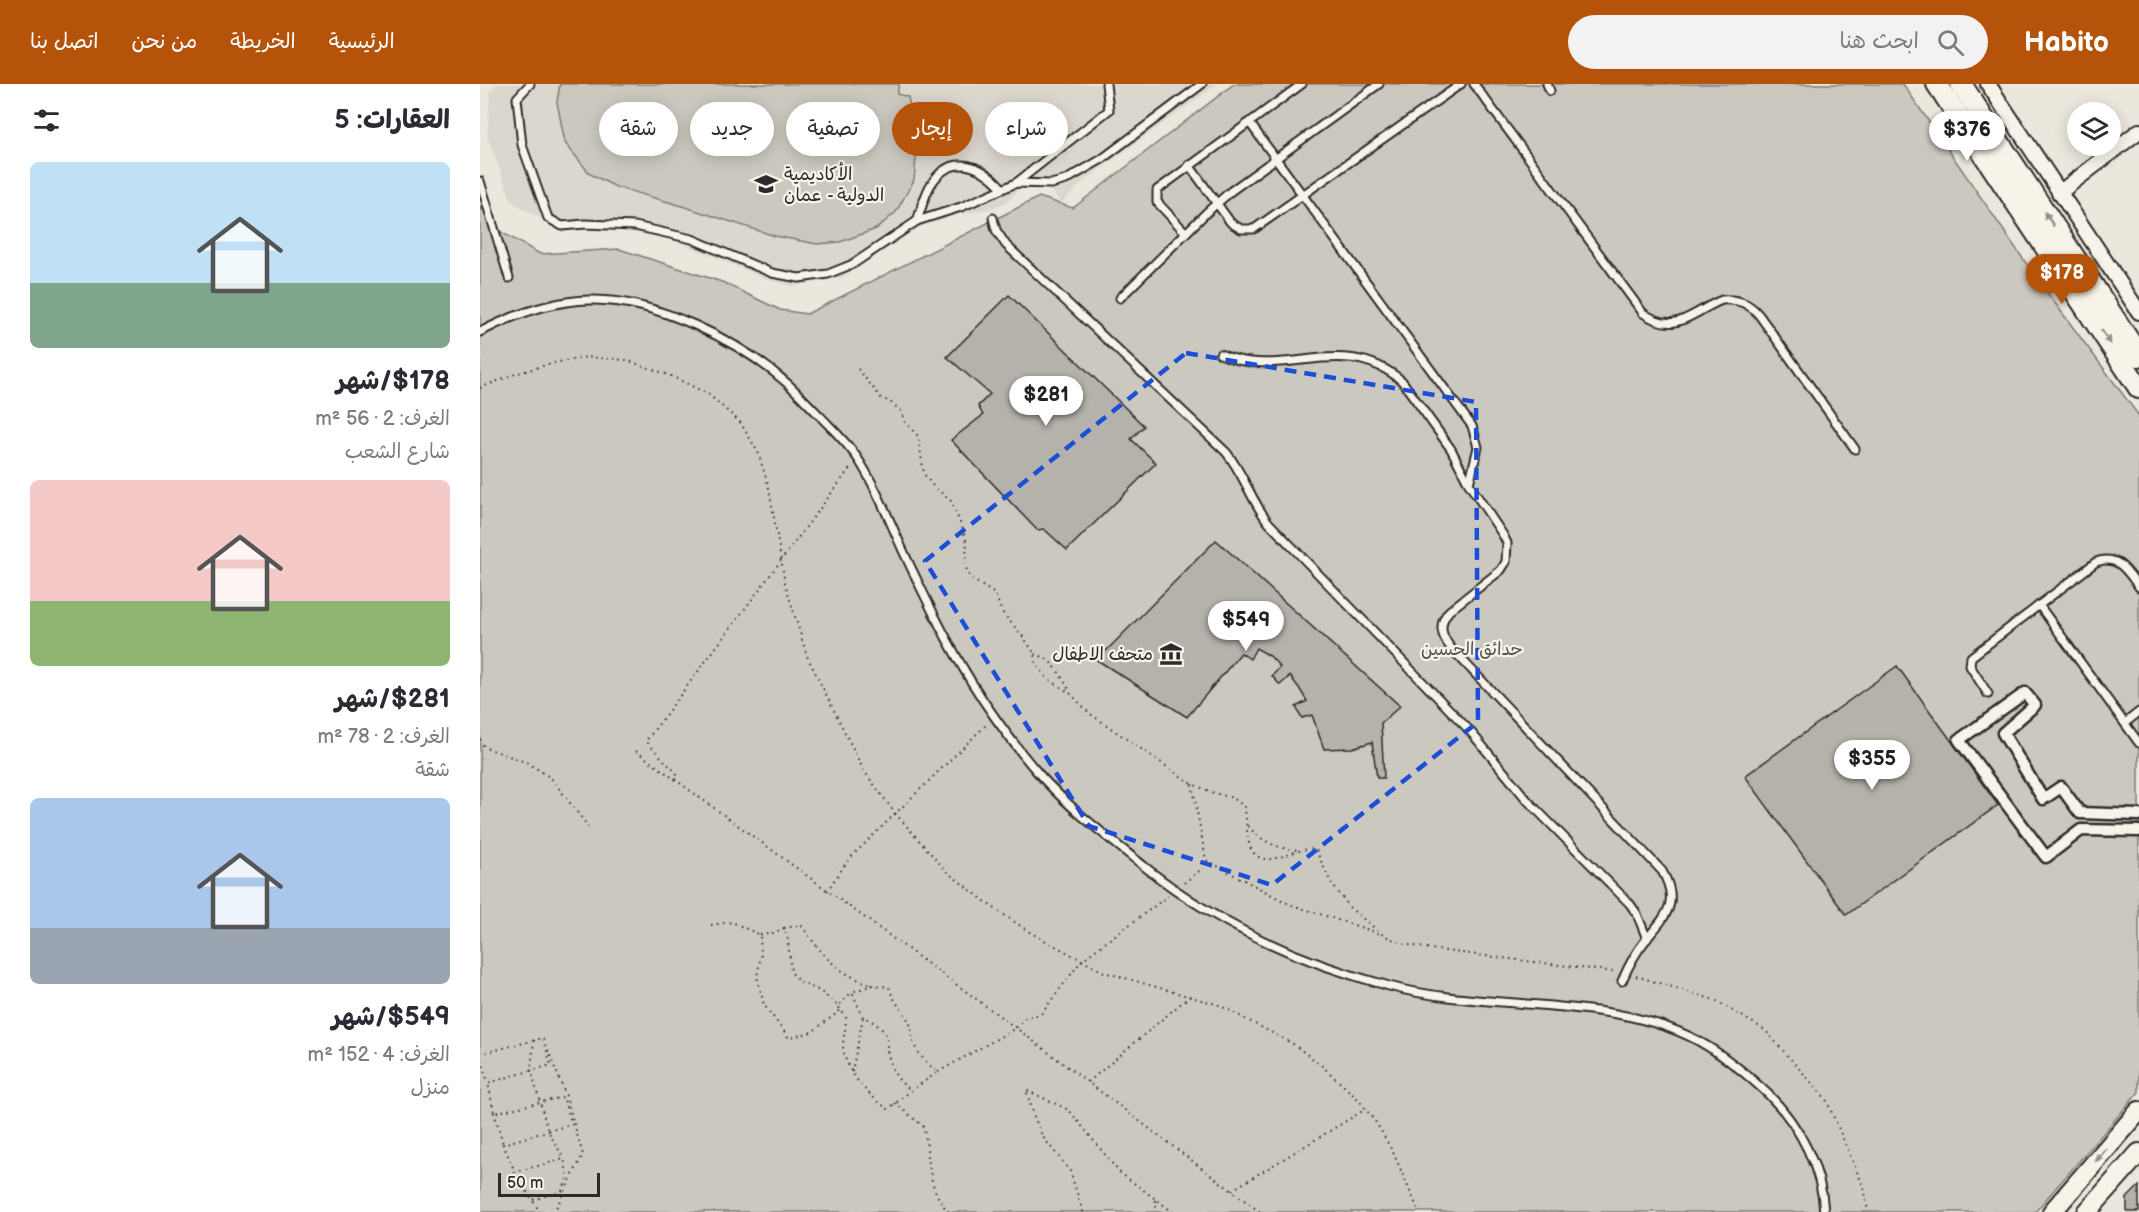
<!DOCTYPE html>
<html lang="ar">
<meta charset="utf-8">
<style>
body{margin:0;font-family:"Balsamiq Sans","Playpen Sans Arabic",sans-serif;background:#f2f2f3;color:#2b2b33;direction:rtl;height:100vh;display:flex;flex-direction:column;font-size:22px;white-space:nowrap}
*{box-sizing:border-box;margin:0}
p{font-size:20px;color:#7c7c81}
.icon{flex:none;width:33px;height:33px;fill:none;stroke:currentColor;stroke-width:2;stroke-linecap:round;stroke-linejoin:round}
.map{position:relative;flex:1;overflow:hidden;direction:ltr}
.drawer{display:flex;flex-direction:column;background:#fff;width:480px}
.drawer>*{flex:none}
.top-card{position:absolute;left:18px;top:18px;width:570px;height:54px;direction:rtl;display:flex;gap:12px}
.controls{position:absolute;left:1587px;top:18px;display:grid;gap:12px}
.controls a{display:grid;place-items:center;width:54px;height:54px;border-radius:50%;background:#fff;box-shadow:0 3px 15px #0003;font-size:30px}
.scale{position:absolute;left:18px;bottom:15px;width:102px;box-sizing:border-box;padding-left:6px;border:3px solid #2b2b2b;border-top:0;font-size:16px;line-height:21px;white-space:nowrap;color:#2b2b2b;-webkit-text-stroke:4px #f7f3e8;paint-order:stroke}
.price{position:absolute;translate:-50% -51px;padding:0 14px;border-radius:21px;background:#fff;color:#222;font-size:20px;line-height:39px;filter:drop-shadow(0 2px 3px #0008)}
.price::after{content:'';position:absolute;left:50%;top:36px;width:18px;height:14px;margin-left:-9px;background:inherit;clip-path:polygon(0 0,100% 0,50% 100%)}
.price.selected{background:#b45309;color:#fff}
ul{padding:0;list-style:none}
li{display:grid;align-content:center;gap:12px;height:318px;padding:0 30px}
li span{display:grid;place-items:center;height:186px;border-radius:9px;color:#555}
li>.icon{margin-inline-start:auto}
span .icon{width:108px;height:108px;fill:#fffc;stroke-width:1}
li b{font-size:26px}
h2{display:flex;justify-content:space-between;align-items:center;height:72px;padding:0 30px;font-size:26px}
.tag{padding:0 21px;border-radius:27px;background:#fff;box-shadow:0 3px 15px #0003;font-size:21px;line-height:54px}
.tag.selected{background:#b45309;color:#fff}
header{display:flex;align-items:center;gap:36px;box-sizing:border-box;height:84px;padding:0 30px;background:#b45309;color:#fff}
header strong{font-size:28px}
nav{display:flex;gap:33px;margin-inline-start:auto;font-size:21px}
.search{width:420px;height:54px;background:#f2f2f3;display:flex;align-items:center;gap:15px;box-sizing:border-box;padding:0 21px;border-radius:33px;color:#7c7c81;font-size:22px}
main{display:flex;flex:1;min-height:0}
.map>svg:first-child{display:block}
.built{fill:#dbd7ce}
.green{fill:#cbc8bf;stroke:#7b7a75;stroke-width:1.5}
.building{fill:#b5b2ab;stroke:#2b2b2b;stroke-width:1.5}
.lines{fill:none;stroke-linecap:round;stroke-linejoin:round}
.service-casing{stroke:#2b2b2b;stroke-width:11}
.pedestrian-casing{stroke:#2b2b2b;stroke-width:15}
.minor-casing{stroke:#2b2b2b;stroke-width:18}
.tertiary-casing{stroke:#2b2b2b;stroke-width:22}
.secondary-casing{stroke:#2b2b2b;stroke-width:24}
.path{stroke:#2b2b2b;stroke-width:2;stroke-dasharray:1.5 4.5;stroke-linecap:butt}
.service{stroke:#f7f3e8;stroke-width:7}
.pedestrian{stroke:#f7f3e8;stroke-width:10}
.minor{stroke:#f7f3e8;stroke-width:14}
.tertiary{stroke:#f7f3e8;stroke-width:18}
.secondary{stroke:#f7f3e8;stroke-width:20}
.oneway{fill:#918f8a}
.marked{fill:none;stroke:#1d4ed8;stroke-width:4.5;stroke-dasharray:12 8;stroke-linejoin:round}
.labels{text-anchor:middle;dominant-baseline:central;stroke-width:4.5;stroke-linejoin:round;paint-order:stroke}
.poi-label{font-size:18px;fill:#2b2b2b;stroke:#f7f3e8;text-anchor:start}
.park-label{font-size:18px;fill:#535250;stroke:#f7f3e8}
</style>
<header>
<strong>Habito</strong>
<div class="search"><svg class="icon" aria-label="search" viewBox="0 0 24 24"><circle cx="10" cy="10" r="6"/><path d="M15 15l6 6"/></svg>ابحث هنا</div>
<nav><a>الرئيسية</a><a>الخريطة</a><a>من نحن</a><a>اتصل بنا</a></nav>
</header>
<main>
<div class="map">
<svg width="1659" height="1128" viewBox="0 0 1659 1128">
<rect width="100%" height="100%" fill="#ebe7dd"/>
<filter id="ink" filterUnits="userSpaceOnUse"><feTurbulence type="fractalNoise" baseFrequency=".0167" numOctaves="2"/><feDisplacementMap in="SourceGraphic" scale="12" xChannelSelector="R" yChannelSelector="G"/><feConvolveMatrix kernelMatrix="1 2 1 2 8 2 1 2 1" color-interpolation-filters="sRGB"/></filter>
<g filter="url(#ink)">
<path class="built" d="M16,0H737L604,97L582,119L562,98L552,97L542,103L527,118L511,125L469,132L446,139L361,194L312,202L286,195L192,155L131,145H80L32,118L7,52L10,8Z"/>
<g class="green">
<path d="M80,0H419L417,10L428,13L435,48L436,74L434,96L416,128L396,145L360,158L337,160L295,152L199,121L136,103L110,90L85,59L77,18Z"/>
<path d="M754,0H1423L1557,195L1659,332V1008L1555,1128H0V122L21,148L60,170L139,165L242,198L300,226L327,230L559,113L593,124Z"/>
</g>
<g class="building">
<path d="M529,211L664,342L651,355L676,379L587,466L564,445L557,446L471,356L503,331L498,322L510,310L467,273Z"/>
<path d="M736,456L920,622L901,639L904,694H897L892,658L872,664L844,665L832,631L822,634L816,623L827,617L819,604L810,592L800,601L792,592L800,583L790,572L776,564L770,575L761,569L707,633L617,576Z"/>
<path d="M1417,582L1518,721L1366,831L1265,692Z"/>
<path d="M1659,1102V1128H1647V1114Z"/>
</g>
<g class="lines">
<g class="service-casing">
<g id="service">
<path d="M50,0L37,14L42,61L68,134L82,142L105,140L155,142L212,155L292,189L319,194L348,190L373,180L437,137L481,123L536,99L571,100L586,96L622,75L722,0"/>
<path d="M994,0L1163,229C1197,252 1211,228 1242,216C1258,215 1269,219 1279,231L1375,365"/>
<path d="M1067,0L1070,7"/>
<path d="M769,38L992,342L998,363L989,400"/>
<path d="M709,81L751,139L761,145H774L981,0"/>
<path d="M0,97L29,194"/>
<path d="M536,99L629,26L626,0"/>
<path d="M513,134L516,146L526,161L746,368C764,390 771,417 789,439L990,647L1048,717L1150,820L1157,830L1167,855"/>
<path d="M437,137C441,126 444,113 450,102C470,68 501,80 522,104"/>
<path d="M706,149L677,118V106L822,0"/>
<path d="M640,214L726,129L751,107L899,0"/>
<path d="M0,248C33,231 71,217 109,216C174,214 260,257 308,300C319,310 329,321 339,331C353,346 369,360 380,378C399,408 411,441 426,473C452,528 480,585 516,635C529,653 544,673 559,690C590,725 629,754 665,783C736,840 822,879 909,902C1007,929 1140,908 1227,962C1250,976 1270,993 1289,1011C1320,1042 1342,1085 1344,1128"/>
<path d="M740,270C804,298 863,246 922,297L971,365L989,400L1023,451L1027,459L1026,478L1021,486L969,527C958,540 961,551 970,563L1182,787C1201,820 1185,832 1165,857C1155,869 1148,883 1142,897"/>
<path d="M1559,521L1659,659"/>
<path d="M1508,610L1490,582L1491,573L1616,478C1638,470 1647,487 1659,503"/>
<path d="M1645,639L1659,628"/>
</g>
</g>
<g class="pedestrian-casing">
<path id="pedestrian" d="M1659,731L1600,729L1581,703L1563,715L1523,649L1555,621L1545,609L1479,656L1566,773L1601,746L1659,747"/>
</g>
<g class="minor-casing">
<g id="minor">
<path d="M1508,0L1659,228"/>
<path d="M1579,109L1659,47"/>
</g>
</g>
<g class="tertiary-casing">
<g id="tertiary">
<path d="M1572,1128L1659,1027"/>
<path d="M1607,1128L1659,1069"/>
</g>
</g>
<g class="secondary-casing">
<g id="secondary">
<path d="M1457,0L1659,304"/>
<path d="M1481,0L1659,272"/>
</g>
</g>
<g class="path">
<path d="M378,285L402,315L409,317L421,327L425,338L438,352L444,390L452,401L471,417L483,446L487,459L485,481L490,494L515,510L522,528L544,554L555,570L556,580L567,594L590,609L609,629L712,700L734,709L753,714L765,723C766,734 767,757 771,765C785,790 816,760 836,766L851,799L870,824L903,851L923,860L957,866L1136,888"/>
<path d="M0,304L35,290L73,279L107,273L146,276L189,291L228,310L260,338L278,368L289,404L305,499L327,572L384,687L415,729L467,788L511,822L551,849L624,888L739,921L813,960L841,981L878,1015L897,1040L913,1068L939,1128"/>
<path d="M555,570C574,575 580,591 590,607"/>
<path d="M0,655L4,663L48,679L71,694L110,745"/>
<path d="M156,667L536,944L780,1128"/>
<path d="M195,695L198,691L166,657L371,383"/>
<path d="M712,700L726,776L809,820L901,850"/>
<path d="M768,742C782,758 796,764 817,766"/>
<path d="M704,799L723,784"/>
<path d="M347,807L369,775L507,640"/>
<path d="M231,841L252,838L280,851L281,870L277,893L284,921L309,954L332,948L361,926"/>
<path d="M304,844L321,841C343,871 355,889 393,901"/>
<path d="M280,851L294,849L304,844L308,856L311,888L319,898L340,907L358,922"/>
<path d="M1156,892L1235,916L1285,946L1346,1015L1384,1104L1388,1128"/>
<path d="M383,933L372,908L393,901L409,903C414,920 425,927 430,940C432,945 431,950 432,954C436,969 446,979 458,988L432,1006"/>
<path d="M54,956L51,986L68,1047L84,1075"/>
<path d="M68,966L86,1012L103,1071L74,1128"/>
<path d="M0,970L63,954L71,981L8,999L14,1029L83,1013L92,1040L23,1060L35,1088L84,1075L88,1093L82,1107L52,1116"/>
<path d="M0,970L8,999"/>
<path d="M372,988L383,933C391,936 401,942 406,951C408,955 407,961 407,965C410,983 416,998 432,1006L408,1025C389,1012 363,986 363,961C364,951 366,942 366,933L358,922L372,908"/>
<path d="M458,988L536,944L545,934L561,930L602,876L688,812"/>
<path d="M608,998L711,911"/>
<path d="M415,1019L443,1042C451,1071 445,1104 469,1128"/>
<path d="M14,1028L23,1060"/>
<path d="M34,1087L60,1128"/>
<path d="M752,1106L886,1025"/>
<path d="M675,1116L677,1128"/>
<path d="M603,1128L590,1087L563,1053L555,1035L546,1006L589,1026L639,1088L693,1128"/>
</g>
<use href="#service" class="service"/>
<use href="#pedestrian" class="pedestrian"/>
<use href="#minor" class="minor"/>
<use href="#tertiary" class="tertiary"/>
<use href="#secondary" class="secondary"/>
</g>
<defs><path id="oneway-solid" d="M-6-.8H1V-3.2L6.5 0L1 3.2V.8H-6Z" transform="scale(1.5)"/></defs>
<g class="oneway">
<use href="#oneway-solid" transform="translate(1569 135) rotate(-124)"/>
<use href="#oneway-solid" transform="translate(1626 253) rotate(56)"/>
<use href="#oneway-solid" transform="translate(1621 1071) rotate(131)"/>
</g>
</g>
<path class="marked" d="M706,269L996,318L998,638L792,801L609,742L445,477Z"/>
<defs>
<g id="school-bare" transform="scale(1.8)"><path d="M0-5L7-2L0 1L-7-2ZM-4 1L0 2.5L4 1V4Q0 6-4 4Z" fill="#2b2b2b" stroke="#f7f3e8" stroke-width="2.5" paint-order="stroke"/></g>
<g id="museum-bare" transform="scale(1.8)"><path d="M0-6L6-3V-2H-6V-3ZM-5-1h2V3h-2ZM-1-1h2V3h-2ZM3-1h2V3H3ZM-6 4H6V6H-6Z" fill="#2b2b2b" stroke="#f7f3e8" stroke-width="2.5" paint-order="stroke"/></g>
</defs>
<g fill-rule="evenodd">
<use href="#school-bare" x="286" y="100"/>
<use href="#museum-bare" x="691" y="570"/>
</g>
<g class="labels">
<g class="poi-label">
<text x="304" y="90">الأكاديمية<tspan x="304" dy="21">الدولية - عمان</tspan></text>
<text x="673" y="570" text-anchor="end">متحف الاطفال</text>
</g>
<g class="park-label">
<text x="992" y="565">حدائق الحسين</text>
</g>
</g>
</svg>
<div class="controls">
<a><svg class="icon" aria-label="layers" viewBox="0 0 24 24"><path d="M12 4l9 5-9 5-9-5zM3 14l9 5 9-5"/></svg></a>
</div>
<div class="scale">50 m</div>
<b class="price" style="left:1487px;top:78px">$376</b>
<b class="price selected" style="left:1582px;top:221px">$178</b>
<b class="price" style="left:566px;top:343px">$281</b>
<b class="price" style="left:766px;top:568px">$549</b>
<b class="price" style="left:1392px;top:707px">$355</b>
<div class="top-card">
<a class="tag">شراء</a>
<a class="tag selected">إيجار</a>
<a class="tag">تصفية</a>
<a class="tag">جديد</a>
<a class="tag">شقة</a>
</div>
</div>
<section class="drawer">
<h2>العقارات: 5<svg class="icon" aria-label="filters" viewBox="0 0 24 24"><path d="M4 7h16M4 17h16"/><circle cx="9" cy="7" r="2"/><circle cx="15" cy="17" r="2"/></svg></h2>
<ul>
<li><span style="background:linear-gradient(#bfe0f5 65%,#7fa58c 0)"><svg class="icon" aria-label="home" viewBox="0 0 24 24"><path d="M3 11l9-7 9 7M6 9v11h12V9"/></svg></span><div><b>$178/شهر</b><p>الغرف: 2 · 56 m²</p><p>شارع الشعب</p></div></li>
<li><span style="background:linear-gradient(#f6c9c9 65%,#8fb573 0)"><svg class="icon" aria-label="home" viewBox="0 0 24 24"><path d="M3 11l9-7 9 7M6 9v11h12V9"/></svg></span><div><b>$281/شهر</b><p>الغرف: 2 · 78 m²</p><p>شقة</p></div></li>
<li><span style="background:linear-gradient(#a9c7e8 70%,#9aa5b1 0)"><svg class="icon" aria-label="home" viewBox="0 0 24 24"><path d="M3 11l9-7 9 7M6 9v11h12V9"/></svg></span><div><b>$549/شهر</b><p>الغرف: 4 · 152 m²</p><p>منزل</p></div></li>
</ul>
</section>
</main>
